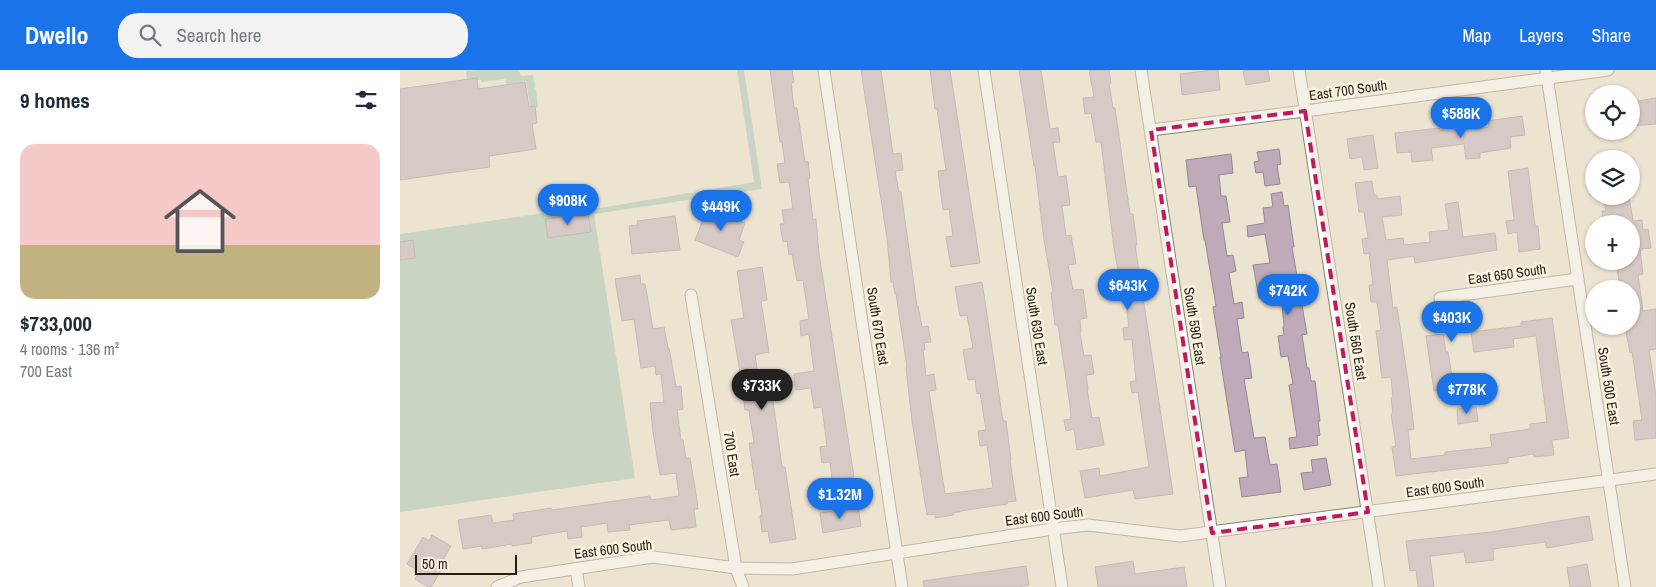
<!DOCTYPE html>
<meta charset="utf-8">
<style>
body{margin:0;font-family:"Archivo Narrow",sans-serif;background:#f2f2f3;color:#1f2937;height:100vh;display:flex;flex-direction:column;font-size:19px;white-space:nowrap}
*{box-sizing:border-box;margin:0}
p{font-size:16px;color:#747a83}
.icon{flex:none;width:28px;height:28px;fill:none;stroke:currentColor;stroke-width:2;stroke-linecap:round;stroke-linejoin:round}
.map{position:relative;flex:1;overflow:hidden}
.panel{display:flex;flex-direction:column;background:#fff;width:400px}
.panel>*{flex:none}
.buttons{position:absolute;left:1185px;top:15px;display:grid;gap:10px}
.buttons a{display:grid;place-items:center;width:55px;height:55px;border-radius:50%;background:#fff;box-shadow:0 1px 4px #0004;font-size:25px}
.scale{position:absolute;left:15px;bottom:12px;width:102px;box-sizing:border-box;padding-left:5px;border:2px solid #221f18;border-top:0;font-size:14px;line-height:18px;white-space:nowrap;color:#221f18;-webkit-text-stroke:4px #faf2de;paint-order:stroke}
.price{position:absolute;translate:-50% -42px;padding:0 11px;border-radius:18px;background:#1a73e8;color:#fff;font-size:16px;line-height:32px;filter:drop-shadow(0 1px 2px #0008)}
.price::after{content:'';position:absolute;left:50%;top:30px;width:15px;height:11px;margin-left:-8px;background:inherit;clip-path:polygon(0 0,100% 0,50% 100%)}
.price.selected{background:#222;color:#fff}
ul{padding:0;list-style:none}
li{display:grid;align-content:center;gap:10px;height:265px;padding:0 20px}
li+li{border-top:1px solid #e0e1e3}
li span{display:grid;place-items:center;height:155px;border-radius:15px;color:#555}
li>.icon{margin-inline-start:auto}
span .icon{width:90px;height:90px;fill:#fffc;stroke-width:1}
li b{font-size:21px}
h2{display:flex;justify-content:space-between;align-items:center;height:60px;padding:0 20px;font-size:21px}
header{display:flex;align-items:center;gap:30px;box-sizing:border-box;height:70px;padding:0 25px;background:#1a73e8;color:#fff}
header strong{font-size:24px}
nav{display:flex;gap:28px;margin-inline-start:auto;font-size:18px}
.search{width:350px;height:45px;background:#f2f2f3;display:flex;align-items:center;gap:12px;box-sizing:border-box;padding:0 18px;border-radius:20px;color:#747a83;font-size:19px}
main{display:flex;flex:1;min-height:0}
.map>svg:first-child{display:block}
.green{fill:#9ec3af}
.building{fill:#bdabb9;stroke:#988794}
.lines{fill:none;stroke-linecap:round;stroke-linejoin:round}
.minor-casing{stroke:#898270;stroke-width:13}
.minor{stroke:#fff;stroke-width:11}
.marked{fill:none;stroke:#c2185b;stroke-width:4;stroke-dasharray:10 6;stroke-linejoin:round}
.labels{text-anchor:middle;dominant-baseline:central;stroke-width:5;stroke-linejoin:round;paint-order:stroke}
.street-label{font-size:14px;fill:#221f18;stroke:#faf2de}
</style>
<header>
<strong>Dwello</strong>
<div class="search"><svg class="icon" aria-label="search" viewBox="0 0 24 24"><circle cx="10" cy="10" r="6"/><path d="M15 15l6 6"/></svg>Search here</div>
<nav><a>Map</a><a>Layers</a><a>Share</a></nav>
</header>
<main>
<section class="panel">
<h2>9 homes<svg class="icon" aria-label="filters" viewBox="0 0 24 24"><path d="M4 7h16M4 17h16"/><circle cx="9" cy="7" r="2"/><circle cx="15" cy="17" r="2"/></svg></h2>
<ul>
<li><span style="background:linear-gradient(#f6c9c9 65%,#c2b280 0)"><svg class="icon" aria-label="home" viewBox="0 0 24 24"><path d="M3 11l9-7 9 7M6 9v11h12V9"/></svg></span><div><b>$733,000</b><p>4 rooms · 136 m²</p><p>700 East</p></div></li>
</ul>
</section>
<div class="map">
<svg width="1256" height="517" viewBox="0 0 1256 517">
<rect width="100%" height="100%" fill="#ece4d1"/>
<g class="green">
<path d="M77,0H119L121,6L133,5L135,16L134,17L136,20L138,37L135,38L133,36H130L126,11L106,14L105,9L81,12V10H77V8L67,9L66,3L67,1Z"/>
<path d="M337,0H344L362,119L194,144L235,408L0,442V164L193,136L194,139L354,112Z"/>
</g>
<g class="building">
<path d="M370,0H392L394,12L391,13L394,38H397L405,92L408,91L410,108L408,109L413,150L416,149L419,184L454,407L432,409L430,392L422,393L420,377L427,376L422,337L414,338L411,318L396,320L394,304L414,301L409,264L401,266L400,251L409,249L403,210L397,211L392,184L389,185L387,171L383,172L380,154H384L382,140L393,139L389,112L380,113L377,94L385,93L382,72H380Z"/>
<path d="M461,0H481L493,84L501,83L503,100L495,101L499,122H501L517,236H518L522,257L528,256L531,272L524,273L525,280H523L526,306L534,304L536,320L529,321L545,424L593,418L587,375L580,376L578,361L586,360L580,323L577,324L575,309L568,310L563,280L573,278L567,245L560,246L555,217L582,212L603,351H606L611,390H610L616,431L607,432V434L567,440L553,443L554,445L535,448V444L527,445L512,351L506,297H507L496,224H495L493,212H491L487,168Z"/>
<path d="M530,0H550L580,193L551,197L546,167L553,166L549,139L543,140L538,101L546,100L537,39H535Z"/>
<path d="M619,0H641L650,59L658,58L660,72L653,73L658,107L666,106L670,135L662,136L666,166L671,165L676,194L668,195L673,220L683,219L687,248L680,249L681,262L680,263L684,286L691,285L694,304L686,305L688,319H687L692,348L699,347L704,375L677,380L674,359L666,361L664,350L671,349L670,336L658,255H655L651,223L653,222L644,170L635,96H634Z"/>
<path d="M689,0H709L711,13L709,14L713,38H715L730,144H733L737,175H735L773,424L735,429L733,420L685,428L680,401L699,398L700,406L749,397L738,322L732,323L730,312L736,311L732,269L724,270L723,258L729,257L725,228H723L714,178L701,72H696L691,43L685,44L683,28L694,27Z"/>
<path d="M811,0H818L820,20L782,25L780,4Z"/>
<path d="M850,0H868L870,11L846,15L843,1Z"/>
<path d="M77,8L78,19L125,12L129,37L135,36L137,53L132,54L136,79L89,86L90,97L0,110V19Z"/>
<path d="M1256,28V54L1231,56V32Z"/>
<path d="M1122,46L1125,65L1110,67L1111,78L1080,83V88L1066,89L1064,74L1031,78L1033,90L1012,92L1011,82L997,83L995,63L1067,55V60L1089,57L1088,51Z"/>
<path d="M973,65L978,98L964,100L962,87L950,89L947,69Z"/>
<path d="M879,79L881,94L877,95L880,114L865,116L863,102L856,103L854,92L859,91L857,82Z"/>
<path d="M831,84L833,103L819,105L821,126H826L830,152L822,153L827,186L833,185L836,201L829,203L834,234L842,232L844,248L837,249L842,283L848,282L852,308L844,309L854,368L865,367L870,395L877,394L881,422L842,427L839,408L848,407L845,380L835,382L820,287H821L813,237L816,236L805,170H804L796,116L789,117L786,90Z"/>
<path d="M1128,98L1135,156H1138L1140,179L1119,182L1117,162L1108,164L1106,151L1114,150L1108,101Z"/>
<path d="M972,111L974,125H977L978,129L1000,126L1002,145L982,147L986,170L1003,168L1004,175L1030,172L1029,162L1049,160L1045,134L1058,132L1063,167L1095,163L1097,180L1015,193L1014,186L987,190L993,238L997,237L1009,318L1014,359L1008,360L1011,389L1045,385V382L1092,377L1090,365L1130,359V354L1147,352L1136,266L1113,269L1114,277L1074,282L1071,262L1121,256V252L1152,248L1169,368L1152,370L1154,385L1134,387V384L1108,388V393L996,406L992,377L996,376L991,344H993L991,328L993,327L991,307L982,308L976,261L981,260L977,232H971L969,215H973L969,183L964,184L962,169L968,168L964,142H959L955,113Z"/>
<path d="M882,122L884,136L888,135L894,177H892L907,264L902,265L907,298H909L911,311H915L920,351H918L920,365L917,366L918,375L890,379L889,368L897,367L889,315L893,314L888,286L881,287L878,266L884,265L883,257L884,256L881,224L859,228L853,195L870,193L865,164L848,167L847,156L865,153L863,138L873,137L871,124Z"/>
<path d="M1203,126H1229L1233,151L1242,150L1243,160L1248,159L1251,178L1240,179L1243,204L1238,205L1243,241L1256,239V279L1249,280L1256,326V368L1235,370L1233,351L1242,350L1232,282L1230,283L1225,256H1231V219H1220L1217,196L1231,194V154H1203L1202,141H1206Z"/>
<path d="M308,137L345,153L339,170L344,172L338,187L295,170Z"/>
<path d="M188,143L191,162L148,168L145,149Z"/>
<path d="M275,146L280,180L232,184L229,156L238,155L237,151Z"/>
<path d="M13,170L15,188L0,190V172Z"/>
<path d="M362,197L367,230L361,231L369,282L355,285L359,311L370,310L382,397H385L396,469L370,473L368,461L362,462L360,446L362,445L358,419L356,420L349,373H354L350,348L349,340H345L339,296L331,250L344,248L337,201Z"/>
<path d="M240,205L241,214H245L253,259L264,257L268,278H269L276,317L281,316L283,339L277,340L281,370H283L286,388H290L296,424L298,439H294L296,457L271,460L269,450L229,455L230,460L208,462L207,453L181,457L182,467L168,469L167,461L131,467L132,473L112,476V474L82,479V476L63,479L58,450L91,445L93,453L114,450L113,444L151,438L152,440L250,426L251,430L279,426L276,403L260,405L253,362L250,333L264,332L261,304L256,305L255,296L241,298L234,249L222,251L215,209Z"/>
<path d="M1043,264L1046,282H1048L1054,318L1034,321L1026,266Z"/>
<path d="M1076,337L1078,351L1058,354L1057,339Z"/>
<path d="M926,388L931,415L904,420L901,403L913,402L911,390Z"/>
<path d="M458,437L461,456L423,463L420,443Z"/>
<path d="M1189,446L1193,470L1147,478L1145,472L1093,479L1094,490L1066,493L1064,482L1030,486L1034,517H1018L1016,500L1010,501L1006,471L1091,462Z"/>
<path d="M32,465L51,476L39,497L42,499L31,517H28L15,509L20,502L7,494L23,467L29,471Z"/>
<path d="M733,491L735,504L784,497L787,517H698L695,497Z"/>
<path d="M1187,494L1191,517H1170L1167,498Z"/>
<path d="M626,496L629,515L617,517H524L523,511Z"/>
</g>
<g class="lines">
<g class="minor-casing">
<g id="minor">
<path d="M424,0L502,517"/>
<path d="M584,0L662,517"/>
<path d="M741,0L820,517"/>
<path d="M899,0L979,517"/>
<path d="M1146,0L1225,517"/>
<path d="M751,60L905,41L1208,0"/>
<path d="M291,225L336,498L343,517"/>
<path d="M1040,228L1177,209"/>
<path d="M176,499L179,517"/>
<path d="M97,517L121,507L253,487L336,498L392,499L653,459L688,455L780,466L1256,404"/>
</g>
</g>
<use href="#minor" class="minor"/>
</g>
<path d="M0 0H1256V517H0ZM905,41L968,442L812,463L751,60Z" fill="#ece4d1" fill-opacity=".55" fill-rule="evenodd"/>
<path class="marked" d="M905,41L968,442L812,463L751,60Z"/>
<g class="labels">
<g class="street-label">
<text transform="translate(948 20) rotate(-8)">East 700 South</text>
<text transform="translate(1107 204) rotate(-8)">East 650 South</text>
<text transform="translate(478 256) rotate(81)">South 670 East</text>
<text transform="translate(637 256) rotate(81)">South 630 East</text>
<text transform="translate(795 256) rotate(81)">South 590 East</text>
<text transform="translate(956 271) rotate(81)">South 560 East</text>
<text transform="translate(1209 316) rotate(81)">South 500 East</text>
<text transform="translate(332 384) rotate(81)">700 East</text>
<text transform="translate(1045 417) rotate(-8)">East 600 South</text>
<text transform="translate(644 446) rotate(-7)">East 600 South</text>
<text transform="translate(213 479) rotate(-7)">East 600 South</text>
</g>
</g>
</svg>
<div class="buttons">
<a><svg class="icon" aria-label="locate" viewBox="0 0 24 24"><circle cx="12" cy="12" r="6"/><path d="M12 2v4M12 18v4M2 12h4M18 12h4"/></svg></a>
<a><svg class="icon" aria-label="layers" viewBox="0 0 24 24"><path d="M12 4l9 5-9 5-9-5zM3 14l9 5 9-5"/></svg></a>
<a>+</a>
<a>−</a>
</div>
<div class="scale">50 m</div>
<b class="price" style="left:1061px;top:69px">$588K</b>
<b class="price" style="left:168px;top:156px">$908K</b>
<b class="price" style="left:321px;top:162px">$449K</b>
<b class="price" style="left:728px;top:241px">$643K</b>
<b class="price" style="left:888px;top:246px">$742K</b>
<b class="price" style="left:1052px;top:273px">$403K</b>
<b class="price selected" style="left:362px;top:341px">$733K</b>
<b class="price" style="left:1067px;top:345px">$778K</b>
<b class="price" style="left:440px;top:450px">$1.32M</b>
</div>
</main>
